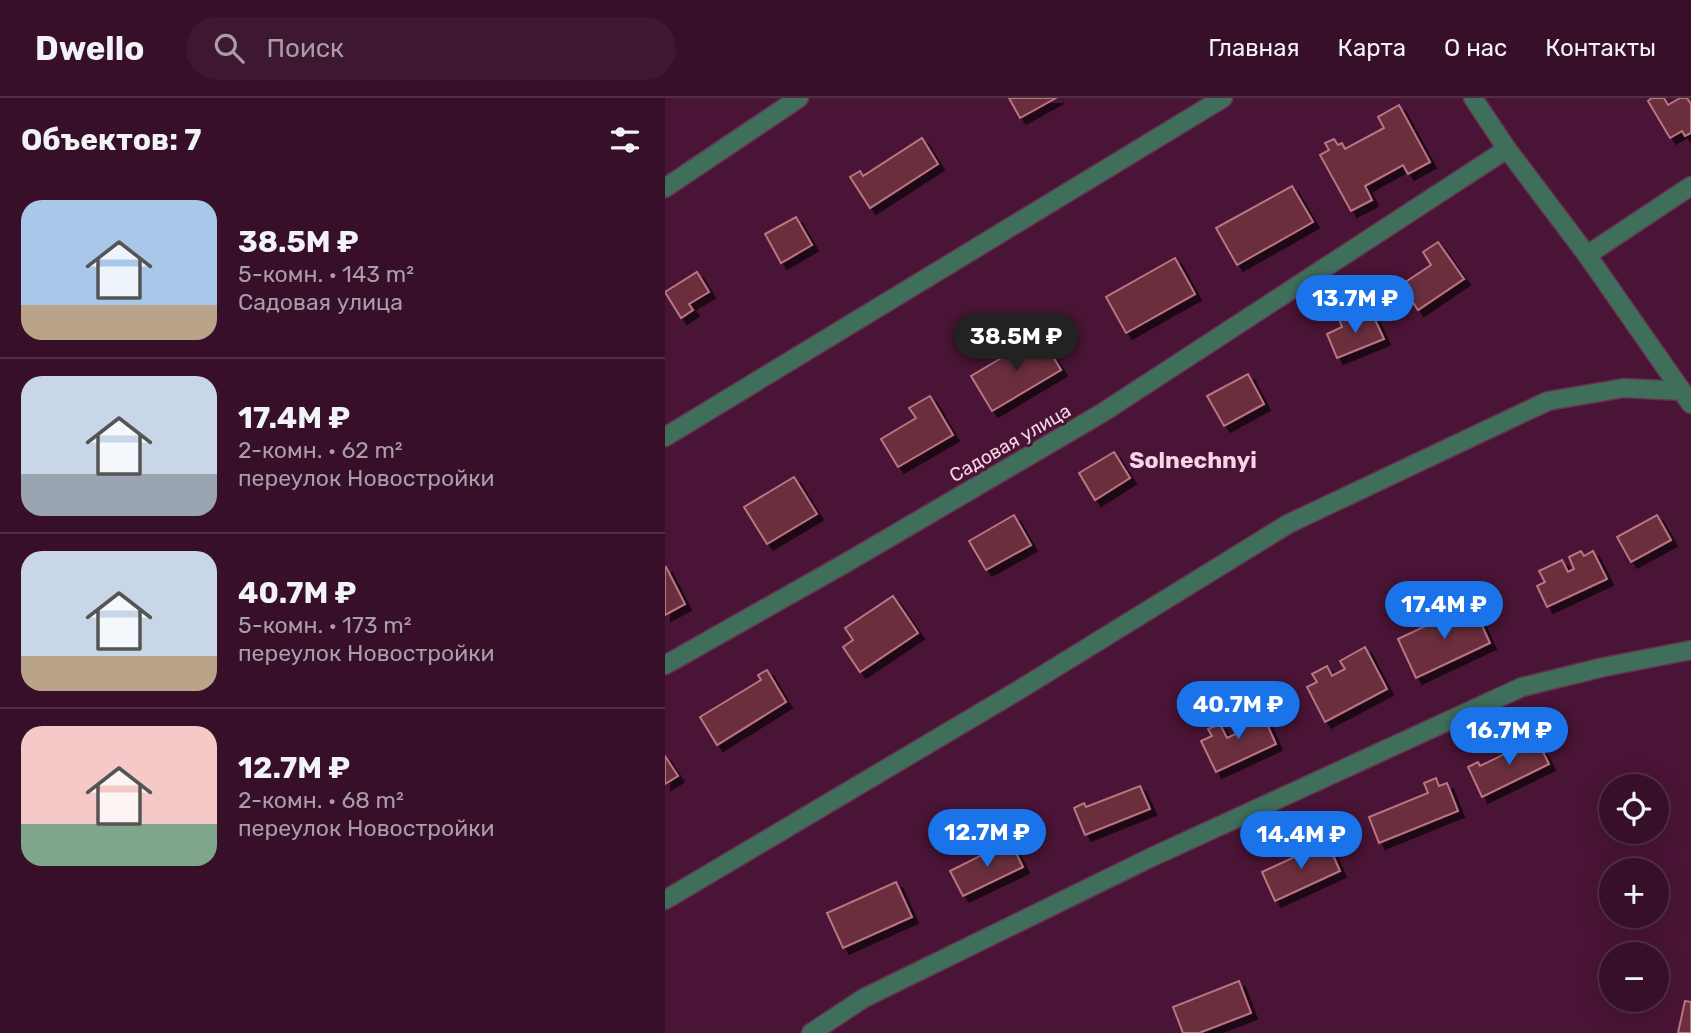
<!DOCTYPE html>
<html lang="ru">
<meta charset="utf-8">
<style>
body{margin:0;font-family:Rubik,sans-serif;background:#3e1830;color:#f1f3f6;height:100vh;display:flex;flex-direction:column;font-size:26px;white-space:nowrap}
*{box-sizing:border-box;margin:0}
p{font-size:23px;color:#aa9ca8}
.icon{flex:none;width:38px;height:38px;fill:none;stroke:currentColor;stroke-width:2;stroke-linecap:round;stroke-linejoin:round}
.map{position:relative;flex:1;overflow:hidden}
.panel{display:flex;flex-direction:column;background:#370f28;width:665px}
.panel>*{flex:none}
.controls{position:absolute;left:934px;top:676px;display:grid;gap:14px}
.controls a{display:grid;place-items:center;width:70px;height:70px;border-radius:50%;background:#370f28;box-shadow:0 7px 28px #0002,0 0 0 2px #512f45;font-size:35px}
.price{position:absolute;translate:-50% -60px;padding:0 16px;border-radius:24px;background:#1a73e8;color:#fff;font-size:23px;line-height:46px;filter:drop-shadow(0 2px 4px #0008)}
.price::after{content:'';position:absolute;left:50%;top:42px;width:21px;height:16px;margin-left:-10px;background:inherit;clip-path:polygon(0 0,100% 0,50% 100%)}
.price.current{background:#222;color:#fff}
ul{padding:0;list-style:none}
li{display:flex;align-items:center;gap:21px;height:175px;padding:0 21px}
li+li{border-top:2px solid #512f45}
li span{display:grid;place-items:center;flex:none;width:196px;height:140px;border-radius:21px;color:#555}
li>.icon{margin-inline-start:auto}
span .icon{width:84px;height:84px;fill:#fffc;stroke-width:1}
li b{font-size:30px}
h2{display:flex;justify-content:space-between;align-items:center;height:84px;padding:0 21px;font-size:30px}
header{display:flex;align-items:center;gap:42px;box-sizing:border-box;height:98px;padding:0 35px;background:#370f28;border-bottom:2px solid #512f45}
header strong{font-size:33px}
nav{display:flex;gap:38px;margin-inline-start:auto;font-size:24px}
.search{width:490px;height:63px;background:#3e1830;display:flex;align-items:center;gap:18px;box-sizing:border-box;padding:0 24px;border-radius:38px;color:#aa9ca8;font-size:26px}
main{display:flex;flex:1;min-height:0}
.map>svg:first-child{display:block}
.building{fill:#6b2d3d;stroke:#ba7483;stroke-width:2;filter:url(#shadow)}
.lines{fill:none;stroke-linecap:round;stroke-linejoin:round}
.minor-casing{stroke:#653351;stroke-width:21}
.minor{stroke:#3f6e5b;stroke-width:18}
.labels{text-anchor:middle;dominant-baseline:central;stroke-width:6;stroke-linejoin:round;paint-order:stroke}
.street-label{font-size:19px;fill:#f7d4e6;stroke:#491435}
.quarter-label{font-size:23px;font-weight:bold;fill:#f7d4e6;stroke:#491435}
</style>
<header>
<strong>Dwello</strong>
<div class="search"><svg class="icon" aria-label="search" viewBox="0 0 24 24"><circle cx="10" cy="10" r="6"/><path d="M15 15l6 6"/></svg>Поиск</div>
<nav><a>Главная</a><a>Карта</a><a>О нас</a><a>Контакты</a></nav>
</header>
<main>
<section class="panel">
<h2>Объектов: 7<svg class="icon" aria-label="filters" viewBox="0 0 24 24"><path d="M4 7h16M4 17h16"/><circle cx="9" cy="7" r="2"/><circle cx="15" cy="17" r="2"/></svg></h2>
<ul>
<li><span style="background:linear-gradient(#a9c7e8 75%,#b9a48a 0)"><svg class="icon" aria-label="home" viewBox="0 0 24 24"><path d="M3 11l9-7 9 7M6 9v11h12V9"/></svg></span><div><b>38.5M ₽</b><p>5-комн. · 143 m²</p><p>Садовая улица</p></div></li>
<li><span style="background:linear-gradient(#c9d6e8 70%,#9aa5b1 0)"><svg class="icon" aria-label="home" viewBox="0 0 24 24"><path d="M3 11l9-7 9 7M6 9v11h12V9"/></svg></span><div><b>17.4M ₽</b><p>2-комн. · 62 m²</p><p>переулок Новостройки</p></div></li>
<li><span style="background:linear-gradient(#c9d6e8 75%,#b9a48a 0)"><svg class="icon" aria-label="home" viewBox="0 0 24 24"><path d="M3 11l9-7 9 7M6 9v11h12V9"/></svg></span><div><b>40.7M ₽</b><p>5-комн. · 173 m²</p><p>переулок Новостройки</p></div></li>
<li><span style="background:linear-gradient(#f6c9c9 70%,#7fa58c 0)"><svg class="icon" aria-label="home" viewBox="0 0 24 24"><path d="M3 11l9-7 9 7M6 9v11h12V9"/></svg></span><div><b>12.7M ₽</b><p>2-комн. · 68 m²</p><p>переулок Новостройки</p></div></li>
</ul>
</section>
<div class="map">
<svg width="1026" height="935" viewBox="0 0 1026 935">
<defs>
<filter id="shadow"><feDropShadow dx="6" dy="6" stdDeviation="0" flood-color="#0009"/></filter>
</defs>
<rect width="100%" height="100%" fill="#491435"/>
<g class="building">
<path d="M344,0H391L355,20Z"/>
<path d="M987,0H999L1003,7L1015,0H1022L1026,6V35L1020,38L1017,33L1005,40L983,3Z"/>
<path d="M734,7L765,64L743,76L738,67L700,88L707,102L686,113L655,57L664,52L660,45L669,41L673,47L677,45L680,51L719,30L713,19Z"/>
<path d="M257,40L273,66L205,110L185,79L195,73L198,78Z"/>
<path d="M627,88L648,124L572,167L551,130Z"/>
<path d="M131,119L147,147L116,165L100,136Z"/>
<path d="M773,144L799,181L753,212L736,187L766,167L758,154Z"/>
<path d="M510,160L530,196L461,235L441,199Z"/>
<path d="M32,174L44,194L24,206L28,212L16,220L0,194Z"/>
<path d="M707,215L719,241L672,260L662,236L677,229L674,221L682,217L685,224Z"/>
<path d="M375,237L396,272L327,313L306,278Z"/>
<path d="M583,276L599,306L559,328L542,298Z"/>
<path d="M265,298L288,337L233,369L216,341L251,320L244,310Z"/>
<path d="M449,354L465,380L430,402L414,375Z"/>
<path d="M129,379L152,416L102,446L79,409Z"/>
<path d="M349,417L366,447L321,472L304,443Z"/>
<path d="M992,417L1006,442L966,464L952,439Z"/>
<path d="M916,453L919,458L928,453L942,481L882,509L872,488L880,484L874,473L897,462L903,474L909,471L904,459Z"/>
<path d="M1,469L20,506L0,517V470Z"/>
<path d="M228,498L253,535L195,574L178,549L188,542L180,530Z"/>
<path d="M807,506L825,545L751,580L733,541Z"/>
<path d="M700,549L722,591L660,624L642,589L652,584L647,576L662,568L667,578L680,571L675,563Z"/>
<path d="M102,572L121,604L52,647L35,619L96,582L93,577Z"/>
<path d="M596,613L611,646L551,674L536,643L547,638L543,631L555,626L562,640L575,634L569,621L580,616L582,620Z"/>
<path d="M869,636L884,666L817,699L803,669L813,664L815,668L862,645L860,640Z"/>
<path d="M0,658L13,678L0,686Z"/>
<path d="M771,680L774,688L782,685L793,713L714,745L704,719L763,695L759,685Z"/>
<path d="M475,688L485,711L420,737L409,710L419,705L421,709Z"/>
<path d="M660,739L675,773L610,803L597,774L655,747L652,743Z"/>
<path d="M345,743L358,769L298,798L285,773Z"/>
<path d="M231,784L247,819L178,850L162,815Z"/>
<path d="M574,883L586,915L534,935H518L508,909Z"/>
<path d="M1020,903L1026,904V935H1013Z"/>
</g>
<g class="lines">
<g class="minor-casing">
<g id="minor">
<path d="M808,0L842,51L922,157L1026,306"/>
<path d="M0,90L134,0"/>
<path d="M922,157L1026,88"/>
<path d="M0,339L558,0"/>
<path d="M0,567L179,466L437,315L842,51"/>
<path d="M0,802L354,592L623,426L883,303L959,290L1017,293"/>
<path d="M146,935L199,900L487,759L857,589L939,569L1026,552"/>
</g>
</g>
<use href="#minor" class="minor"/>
</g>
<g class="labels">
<g class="street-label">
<text transform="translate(345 345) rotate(-30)">Садовая улица</text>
</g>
<g class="quarter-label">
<text x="528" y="362">Solnechnyi</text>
</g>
</g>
</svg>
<div class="controls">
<a><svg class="icon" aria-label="locate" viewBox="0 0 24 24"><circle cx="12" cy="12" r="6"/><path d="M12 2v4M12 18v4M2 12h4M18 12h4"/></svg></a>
<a>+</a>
<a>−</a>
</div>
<b class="price" style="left:690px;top:237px">13.7M ₽</b>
<b class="price current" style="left:351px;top:275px">38.5M ₽</b>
<b class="price" style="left:779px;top:543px">17.4M ₽</b>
<b class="price" style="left:573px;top:643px">40.7M ₽</b>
<b class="price" style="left:844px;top:669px">16.7M ₽</b>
<b class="price" style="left:322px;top:771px">12.7M ₽</b>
<b class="price" style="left:636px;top:773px">14.4M ₽</b>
</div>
</main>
